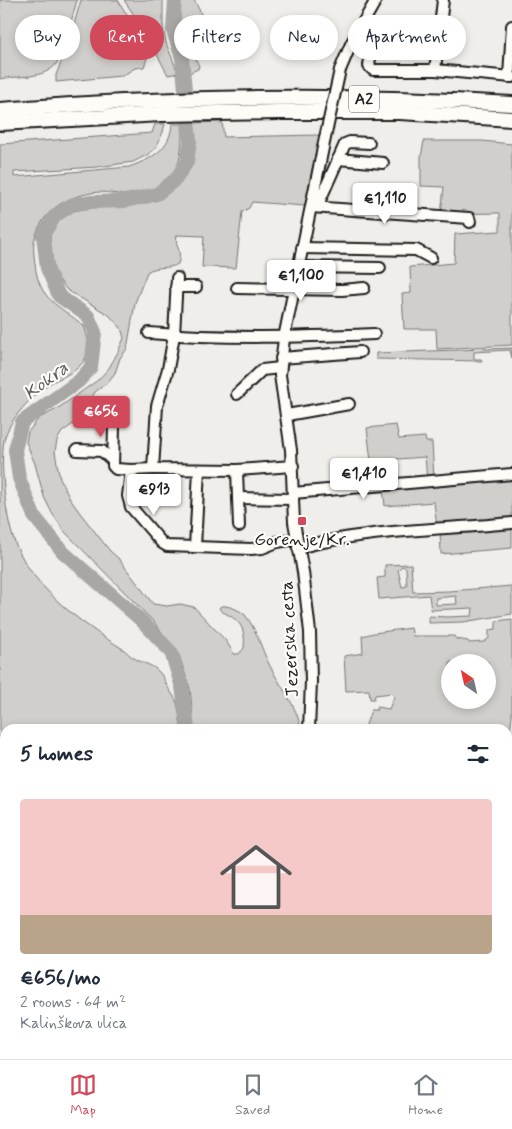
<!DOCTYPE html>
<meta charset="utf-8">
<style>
body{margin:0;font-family:Mynerve,sans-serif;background:#f6f6f7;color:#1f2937;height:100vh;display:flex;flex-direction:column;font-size:19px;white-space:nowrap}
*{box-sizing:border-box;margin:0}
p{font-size:16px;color:#747a83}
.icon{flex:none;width:28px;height:28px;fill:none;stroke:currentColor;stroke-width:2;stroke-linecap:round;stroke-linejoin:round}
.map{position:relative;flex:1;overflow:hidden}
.drawer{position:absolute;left:0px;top:724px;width:512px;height:336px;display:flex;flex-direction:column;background:#fff;border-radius:15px 15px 0 0;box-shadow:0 2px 8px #0003}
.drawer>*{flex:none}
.guide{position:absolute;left:15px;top:15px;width:482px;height:45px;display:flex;gap:10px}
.needle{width:32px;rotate:326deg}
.fabs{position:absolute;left:441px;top:654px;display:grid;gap:10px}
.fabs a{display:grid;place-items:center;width:55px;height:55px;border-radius:50%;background:#fff;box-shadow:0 2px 8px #0003;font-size:25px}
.price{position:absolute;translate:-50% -42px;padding:0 11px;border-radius:5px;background:#fff;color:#222;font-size:16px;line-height:32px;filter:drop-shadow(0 1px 2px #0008)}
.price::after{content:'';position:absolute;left:50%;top:30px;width:15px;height:11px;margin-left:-8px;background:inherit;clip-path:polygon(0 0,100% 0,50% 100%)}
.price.on{background:#d1495b;color:#fff}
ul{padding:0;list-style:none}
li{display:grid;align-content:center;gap:10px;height:265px;padding:0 20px}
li+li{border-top:1px solid #e0e1e3}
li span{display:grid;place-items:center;height:155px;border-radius:5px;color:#555}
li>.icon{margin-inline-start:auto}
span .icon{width:90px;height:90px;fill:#fffc;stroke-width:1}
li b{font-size:21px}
h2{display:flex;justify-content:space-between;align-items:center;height:60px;padding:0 20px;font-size:21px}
.tag{padding:0 18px;border-radius:22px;background:#fff;box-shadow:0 2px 8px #0003;font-size:18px;line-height:45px}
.tag.on{background:#d1495b;color:#fff}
.menu{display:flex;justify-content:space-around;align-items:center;height:70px;border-top:1px solid #e0e1e3;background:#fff;font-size:14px;color:#747a83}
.menu a{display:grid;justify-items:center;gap:2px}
.menu .on{color:#d1495b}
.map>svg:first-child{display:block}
.green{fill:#d0cfcc;stroke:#767674;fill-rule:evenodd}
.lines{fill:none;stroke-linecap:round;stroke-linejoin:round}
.river{stroke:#a8a7a3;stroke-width:14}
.minor-casing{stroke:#1c1c1c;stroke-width:14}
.highway-casing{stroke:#1c1c1c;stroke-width:18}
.minor{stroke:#fdfcf7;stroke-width:10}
.highway{stroke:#fdfcf7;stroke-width:14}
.minor-bridge-casing{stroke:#1c1c1c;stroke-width:14;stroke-linecap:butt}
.minor-bridge{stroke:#fdfcf7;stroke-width:10}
.poi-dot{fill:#d1495b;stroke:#fdfcf7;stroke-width:2}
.labels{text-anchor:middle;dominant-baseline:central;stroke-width:4.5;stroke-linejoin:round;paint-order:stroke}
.shield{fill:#fdfcf7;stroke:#605f5e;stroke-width:1}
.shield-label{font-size:16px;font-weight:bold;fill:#1c1c1c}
.poi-label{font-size:18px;fill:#1c1c1c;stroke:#fdfcf7}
.street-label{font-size:18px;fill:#1c1c1c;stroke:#fdfcf7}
.water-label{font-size:19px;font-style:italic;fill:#5b5b59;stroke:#fdfcf7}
</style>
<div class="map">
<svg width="512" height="1059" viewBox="0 0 512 1059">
<rect width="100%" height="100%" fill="#f0eeea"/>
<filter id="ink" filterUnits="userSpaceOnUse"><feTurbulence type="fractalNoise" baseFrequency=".02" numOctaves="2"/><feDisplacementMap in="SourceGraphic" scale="10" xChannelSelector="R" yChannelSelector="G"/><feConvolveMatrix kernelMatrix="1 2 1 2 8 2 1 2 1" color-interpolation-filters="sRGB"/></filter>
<g filter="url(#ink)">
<g class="green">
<path d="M0,0H77L71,22L57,63C44,80 19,75 0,79Z"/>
<path d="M81,0H118L150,54L148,55L144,67L135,68L122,76L56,82V75L68,45Z"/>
<path d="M124,0H163V26L166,43L178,73L168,75L144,30Z"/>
<path d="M179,0H194C197,6 202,13 202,19C203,39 185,40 199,66L198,69L189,73L181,41Z"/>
<path d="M222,122L224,137L319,135L305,206L252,202L249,208L242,212L236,268L202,267L204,236L177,235C174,246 183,250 178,264C168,270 157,265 147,272L135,303L127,349L120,358L115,373L107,383L95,392L80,419L62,432L57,440L55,452L60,479L70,499L80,513L110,551L118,558L153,604L167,606L180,604L194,607L226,641L234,654H239L244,648C246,626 239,620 221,611L219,608L221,606C228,605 240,610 245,615C256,628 261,648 269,664C279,685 297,705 301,729H194L190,689L179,655L154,622L64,531L52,513L44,497L35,464L26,442L28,432L39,418L57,409L98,380L109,368L118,352L124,338L121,328L109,315L67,290L54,273L50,237L52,226L64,215L73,211L114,204H143L157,200L173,189L182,180L191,164L195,148L193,123Z"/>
<path d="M155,124H165L163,132L156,148L147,155L133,162L97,167L14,172V177L129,167C151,159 170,150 172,124H183C181,140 183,165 170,178C160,188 143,195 129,195C119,195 109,192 99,192C68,195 42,209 34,241C33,248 34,256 35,264C39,301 58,304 84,326C90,342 91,358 75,370C67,376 57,379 49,384C31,397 10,418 4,440C0,463 5,511 12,534C27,584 80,623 123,649C127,652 130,656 134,658C145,665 151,663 160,673C164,677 165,682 167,686C170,691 175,697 177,703C179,711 180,720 181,729H5V964H0V144L152,133Z"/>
<path d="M424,141H482L512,144V345L437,349L436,329H404L402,294L411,293L410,267L454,263L455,234L500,231V213L441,214L444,187L421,186V157Z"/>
<path d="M512,348V358L510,350L474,352V359H481L482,361L376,359V353Z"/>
<path d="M396,425L399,439L425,437L426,442H432L434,479L427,480L425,457L371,461L367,428Z"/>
<path d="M512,475V522L437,528L434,502L385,506L383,489Z"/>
<path d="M512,525V548L441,554L440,531Z"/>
<path d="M411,564L413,592L449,591L512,586V614L463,622L429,623V616L446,617L472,616L473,608L431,610L429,595L379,599L377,578L385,577V565ZM402,566L406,568L407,586L402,587L398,570ZM456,596L457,604L436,605V598Z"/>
<path d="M512,619V716L509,739H508V729H362L365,728L371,710H377V707L389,709L394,697L392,693L375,695L374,699H370L369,690L346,691L344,656L363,653L362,636L374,633L411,628L413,636H454L456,639L468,641L469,643L484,642L489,638V630L496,629V621ZM450,662H488V700H450Z"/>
<rect x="508" y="909" width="4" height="22"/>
<path d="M508,938H512V973L508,978Z"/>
<path d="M0,984H5V1008L0,1012Z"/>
<path d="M5,1013V1055H59L56,1059H0V1017Z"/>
<path d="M110,1055H138L154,1059H108Z"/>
<path d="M342,1055H443V1059H343Z"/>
</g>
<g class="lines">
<g class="river">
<path d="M175,0L173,30L182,58L190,142L187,162L176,179L157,194L125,201L92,202L73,204L55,216L43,235L47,268L59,296L88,316L95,332L91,367L79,381L22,422L15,450L19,478L34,516L63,552L141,620L171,652L182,687L188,729"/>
<path d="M0,971H5"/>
</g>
<g class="minor-casing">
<g id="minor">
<path d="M363,26C377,42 371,47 369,66L373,70H435L512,77"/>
<path d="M340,70L351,44L376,0"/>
<path d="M435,70L443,0"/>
<path d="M509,77L512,26"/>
<path d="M338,159L383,163"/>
<path d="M311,207L469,218L470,222"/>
<path d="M317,207L345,144L350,142L369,143"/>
<path d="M302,248L416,250L431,258"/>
<path d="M298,267L380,268"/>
<path d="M177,278L174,335L168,369L157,406L153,469L237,470L293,466"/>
<path d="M176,287H196"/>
<path d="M237,288L342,290L364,288"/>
<path d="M149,333C224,339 299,337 374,334"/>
<path d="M281,358L360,352"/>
<path d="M237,394L262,370L280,368"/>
<path d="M287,415L349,404"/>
<path d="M114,427L113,466L116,469L131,470L153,469"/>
<path d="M77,450L102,451L113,461"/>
<path d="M131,470L128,496L131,507L162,543L167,546L251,549L262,548L277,542L296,539"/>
<path d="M237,470L239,526"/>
<path d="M293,493L512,474"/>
<path d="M238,498L293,499"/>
<path d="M195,547L199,470"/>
<path d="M298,548C367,529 441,530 512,523"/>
<path d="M309,729L311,682L310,632L303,572L294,522L291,450L280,375L284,338L325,138"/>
<path d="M152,1055L167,1059"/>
<path d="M337,1055L338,1059"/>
<path d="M230,1059L235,1055"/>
</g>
</g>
<g class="highway-casing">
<g id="highway">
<path d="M0,110C170,96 342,94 512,104"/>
<path d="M0,123L161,114L280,112H400L512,119"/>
</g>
</g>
<use href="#minor" class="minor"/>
<use href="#highway" class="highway"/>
<g class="minor-bridge-casing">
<path id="minor-bridge" d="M325,138L340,70"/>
</g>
<use href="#minor-bridge" class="minor-bridge"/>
</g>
</g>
<rect class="poi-dot" x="297" y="516" width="10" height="10" rx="2.5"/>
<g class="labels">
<rect class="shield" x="349" y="85.5" width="30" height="27" rx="4"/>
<g class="shield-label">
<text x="364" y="99">A2</text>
</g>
<g class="poi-label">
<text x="302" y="540">Gorenje/Kr.</text>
</g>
<g class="street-label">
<text transform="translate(290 639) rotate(-93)">Jezerska cesta</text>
</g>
<g class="water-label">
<text transform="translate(46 381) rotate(-37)">Kokra</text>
</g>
</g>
</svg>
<div class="fabs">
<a><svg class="needle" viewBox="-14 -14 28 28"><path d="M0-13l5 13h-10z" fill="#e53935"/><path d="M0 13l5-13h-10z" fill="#747a83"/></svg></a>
</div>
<b class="price" style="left:385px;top:225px">€1,110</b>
<b class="price" style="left:301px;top:302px">€1,100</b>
<b class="price on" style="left:101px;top:438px">€656</b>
<b class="price" style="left:364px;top:500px">€1,410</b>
<b class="price" style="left:154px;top:516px">€913</b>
<div class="guide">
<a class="tag">Buy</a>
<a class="tag on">Rent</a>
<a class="tag">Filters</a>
<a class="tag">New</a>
<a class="tag">Apartment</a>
</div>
<section class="drawer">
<h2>5 homes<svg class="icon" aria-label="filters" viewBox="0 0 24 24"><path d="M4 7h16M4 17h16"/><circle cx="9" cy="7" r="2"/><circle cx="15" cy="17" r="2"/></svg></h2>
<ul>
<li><span style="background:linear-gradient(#f6c9c9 75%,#b9a48a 0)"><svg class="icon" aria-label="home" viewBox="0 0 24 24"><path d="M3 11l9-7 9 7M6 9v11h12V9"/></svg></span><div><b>€656/mo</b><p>2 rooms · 64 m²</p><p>Kalinškova ulica</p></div></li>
</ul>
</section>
</div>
<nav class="menu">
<a class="on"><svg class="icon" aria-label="map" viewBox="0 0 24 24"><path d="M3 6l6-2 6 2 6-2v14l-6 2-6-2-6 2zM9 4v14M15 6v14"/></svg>Map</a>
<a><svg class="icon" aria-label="saved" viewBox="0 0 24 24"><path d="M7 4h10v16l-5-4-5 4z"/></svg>Saved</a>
<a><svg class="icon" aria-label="home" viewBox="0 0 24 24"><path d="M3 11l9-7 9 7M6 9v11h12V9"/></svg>Home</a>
</nav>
